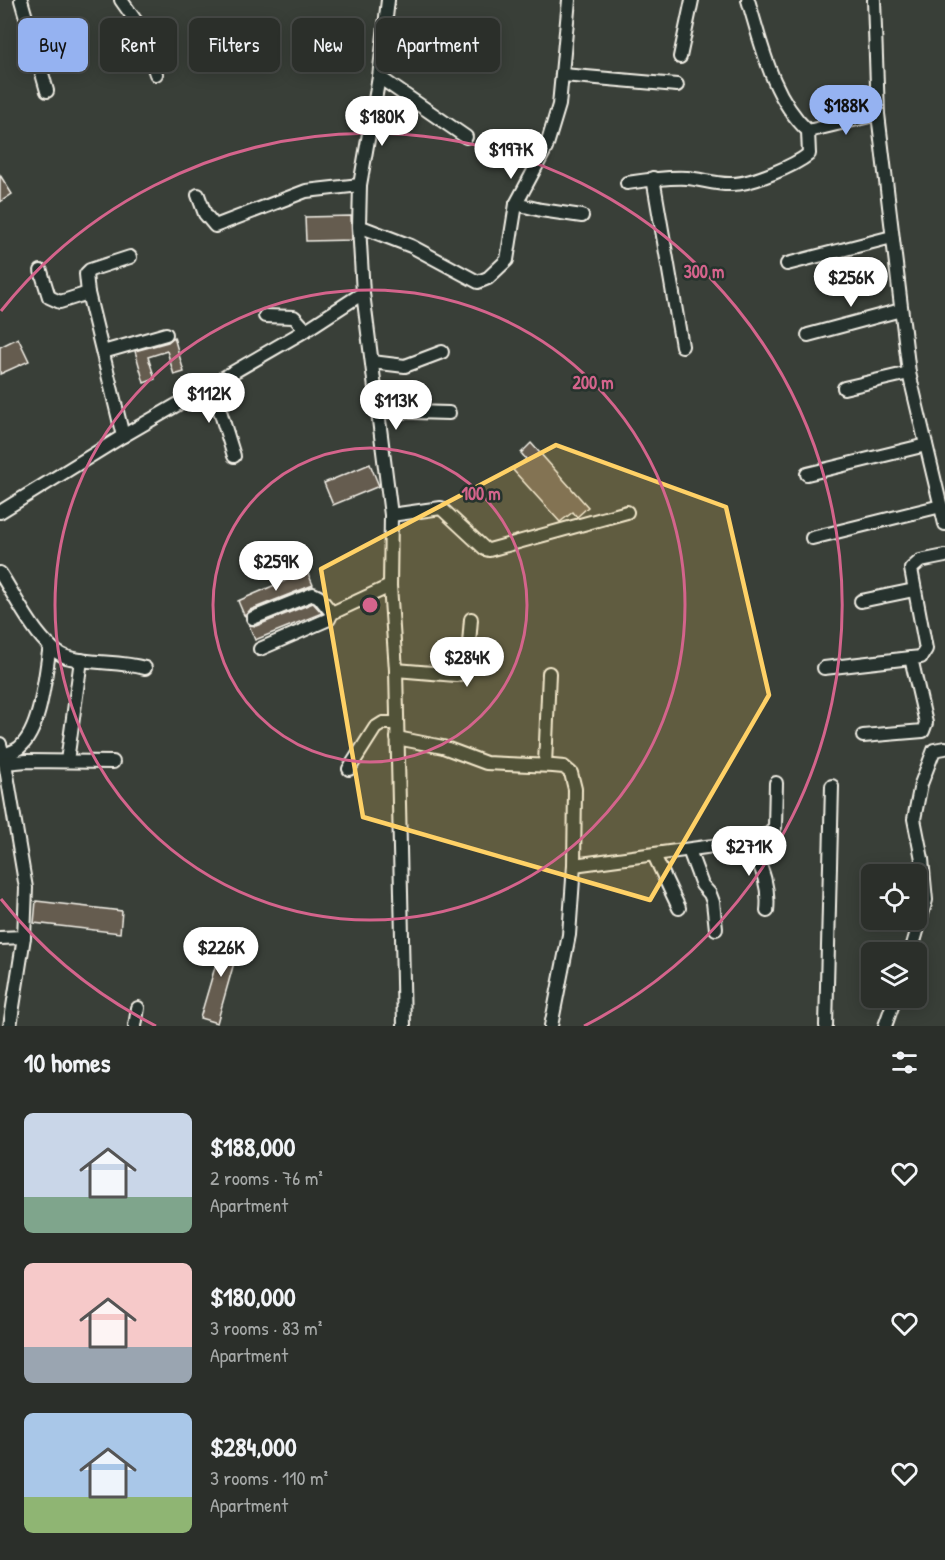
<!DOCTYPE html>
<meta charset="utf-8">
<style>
body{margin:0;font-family:"Patrick Hand",sans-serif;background:#373b36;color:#f1f3f6;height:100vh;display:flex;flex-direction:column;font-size:22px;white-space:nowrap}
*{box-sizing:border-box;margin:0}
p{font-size:20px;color:#a6a9a8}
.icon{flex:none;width:33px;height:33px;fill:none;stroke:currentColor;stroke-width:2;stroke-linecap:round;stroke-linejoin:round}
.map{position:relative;height:1026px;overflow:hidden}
.details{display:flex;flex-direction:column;background:#2b2f2a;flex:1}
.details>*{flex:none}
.top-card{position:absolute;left:18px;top:18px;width:600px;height:54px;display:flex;gap:12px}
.buttons{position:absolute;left:861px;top:864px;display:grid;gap:12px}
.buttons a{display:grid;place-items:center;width:66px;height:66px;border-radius:9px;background:#2b2f2a;box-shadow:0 3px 15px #0003,0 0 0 2px #474a47;font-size:30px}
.price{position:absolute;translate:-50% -51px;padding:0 14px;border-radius:21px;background:#fff;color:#222;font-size:20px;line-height:39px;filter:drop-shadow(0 2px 3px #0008)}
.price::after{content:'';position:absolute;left:50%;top:36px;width:18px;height:14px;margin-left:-9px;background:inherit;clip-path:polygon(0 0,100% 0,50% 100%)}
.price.active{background:#95b2f1;color:#111}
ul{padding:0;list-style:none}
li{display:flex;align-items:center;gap:18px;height:150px;padding:0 24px}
li span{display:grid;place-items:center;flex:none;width:168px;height:120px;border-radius:9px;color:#555}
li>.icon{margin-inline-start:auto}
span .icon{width:72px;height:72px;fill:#fffc;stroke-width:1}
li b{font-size:26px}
h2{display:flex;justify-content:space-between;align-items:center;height:72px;padding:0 24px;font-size:26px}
.pill{padding:0 21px;border-radius:9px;background:#2b2f2a;box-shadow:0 3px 15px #0003,0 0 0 2px #474a47;font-size:21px;line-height:54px}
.pill.active{background:#95b2f1;color:#111}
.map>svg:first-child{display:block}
.building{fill:#655b50;stroke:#f4f1e8;stroke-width:1.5}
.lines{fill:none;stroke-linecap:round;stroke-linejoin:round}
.minor-casing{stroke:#f4f1e8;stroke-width:16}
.minor{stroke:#26332d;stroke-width:12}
.marked{fill:#ffd166;fill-opacity:0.2;stroke:#ffd166;stroke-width:4.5;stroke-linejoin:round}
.ring{fill:none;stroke:#d4648c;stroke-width:3}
.centre{fill:#d4648c;stroke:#26332d;stroke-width:3}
.ring-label{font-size:18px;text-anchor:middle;font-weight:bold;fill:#d4648c;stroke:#26332d;stroke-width:5;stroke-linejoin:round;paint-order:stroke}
</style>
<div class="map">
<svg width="945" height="1026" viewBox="0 0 945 1026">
<rect width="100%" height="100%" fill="#393f38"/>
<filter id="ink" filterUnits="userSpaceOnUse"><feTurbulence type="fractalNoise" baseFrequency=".0167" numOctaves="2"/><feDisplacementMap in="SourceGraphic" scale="12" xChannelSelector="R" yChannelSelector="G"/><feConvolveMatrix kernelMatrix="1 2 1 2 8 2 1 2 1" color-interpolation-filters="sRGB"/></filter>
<g filter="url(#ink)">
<g class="building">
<path d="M0,175L12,194L0,202Z"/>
<path d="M351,216L352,240L306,241L305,217Z"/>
<path d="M174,337L184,372L174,375L167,351L148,357L155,379L144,383L135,351L168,342Z"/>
<path d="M18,338L29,361L0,374V347Z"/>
<path d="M531,443L588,507L577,517L573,512L560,522L513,470L526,459L521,453Z"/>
<path d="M370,464L379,486L333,505L324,483Z"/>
<path d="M307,571L313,585L250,610L245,616L244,615L238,601Z"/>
<path d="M313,603L322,613L255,640L249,625L256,626Z"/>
<path d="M36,901L122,911L120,933L34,923Z"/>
<path d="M225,933L241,938L217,1023L200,1018Z"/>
</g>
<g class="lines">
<g class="minor-casing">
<g id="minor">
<path d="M21,0L47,91"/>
<path d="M121,0L140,27L156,74"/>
<path d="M569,0L559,105L546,148L516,204L541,210L582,216"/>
<path d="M874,0L878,114L909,373L945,524"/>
<path d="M680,57L692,0"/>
<path d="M563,75L677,85"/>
<path d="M379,77L466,137"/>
<path d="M808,131L878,114"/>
<path d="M653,178L682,346"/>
<path d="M627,183C647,180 666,177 687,178C701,179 717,185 732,184C752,184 794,166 809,154L808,131C772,97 762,46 748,0"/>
<path d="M198,195L205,214L215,226L306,191L360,185"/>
<path d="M359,226L411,246L478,282L488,278L507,260L516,204"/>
<path d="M787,264L892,237"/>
<path d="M41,271L49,297L60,302L88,293"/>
<path d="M363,293L359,226L360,185L379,77L388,0"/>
<path d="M265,316L294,317L306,330"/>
<path d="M808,335L901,310"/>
<path d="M103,352L166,334"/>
<path d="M372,362L405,366L442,352"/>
<path d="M212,385L234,456"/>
<path d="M844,388L909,373"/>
<path d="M379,411L449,413"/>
<path d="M123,436L88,293L86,274L90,270L130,257"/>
<path d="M807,474L926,445"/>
<path d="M0,512L123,436L306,330L363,293L391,515L390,586L396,670L404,1026"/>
<path d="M391,515L441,508L485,549L489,550L627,512"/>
<path d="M812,538L941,506"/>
<path d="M0,573C16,597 41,652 70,658C95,664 120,661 145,668"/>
<path d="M861,601L914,590"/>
<path d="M253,618L313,594L319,597L332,613"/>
<path d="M260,649L329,619L332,613L390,586"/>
<path d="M824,668L911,658"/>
<path d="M396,670L456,675L463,673L467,668L471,619"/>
<path d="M863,736L923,731L926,723L911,658L921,657L926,649L911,569L920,561L945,556"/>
<path d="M397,738L443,747L486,763L553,766L564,767L571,773L575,789L574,865L569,935L551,1026"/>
<path d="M0,744L5,763L26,888L24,937L10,1026"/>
<path d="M3,756C8,753 16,751 20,747C42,728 45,673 50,646"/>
<path d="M67,761L81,660"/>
<path d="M5,763L27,761L113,762"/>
<path d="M545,765L549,673"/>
<path d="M349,769L375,728L383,723H397"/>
<path d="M750,841C760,865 770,884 767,911"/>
<path d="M689,850L702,885L710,894L713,902L716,929"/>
<path d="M654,855L679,908"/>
<path d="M574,865L750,841L768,834L775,827L776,783"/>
<path d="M0,938L24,937"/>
<path d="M911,952L926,900L922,859L914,819L921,784L934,750L945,748"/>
<path d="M135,1026L138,1008"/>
<path d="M826,1026L832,786"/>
<path d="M885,1026L895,998"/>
</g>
</g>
<use href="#minor" class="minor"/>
</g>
</g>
<path class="marked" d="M556,445L726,507L769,695L650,900L363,817L321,569Z"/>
<g class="ring">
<circle cx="370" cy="605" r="157"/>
<circle cx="370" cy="605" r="315"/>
<path d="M156 1026A472 472 0 0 1 1 899M1 311A472 472 0 1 1 584 1026"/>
</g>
<circle cx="370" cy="605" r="9" class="centre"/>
<g class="ring-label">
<text x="704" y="278">300 m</text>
<text x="593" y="389">200 m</text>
<text x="481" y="500">100 m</text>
</g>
</svg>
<div class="buttons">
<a><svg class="icon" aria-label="locate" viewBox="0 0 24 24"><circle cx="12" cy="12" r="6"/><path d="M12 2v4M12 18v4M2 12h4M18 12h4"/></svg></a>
<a><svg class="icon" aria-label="layers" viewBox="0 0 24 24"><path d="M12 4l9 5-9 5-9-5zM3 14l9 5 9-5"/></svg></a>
</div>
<b class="price active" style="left:846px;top:136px">$188K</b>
<b class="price" style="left:382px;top:147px">$180K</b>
<b class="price" style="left:511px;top:180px">$197K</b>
<b class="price" style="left:851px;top:308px">$256K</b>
<b class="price" style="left:209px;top:424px">$112K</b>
<b class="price" style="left:396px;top:431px">$113K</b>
<b class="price" style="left:276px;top:592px">$259K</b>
<b class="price" style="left:467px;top:688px">$284K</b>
<b class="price" style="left:749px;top:877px">$271K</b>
<b class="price" style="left:221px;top:978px">$226K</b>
<div class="top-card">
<a class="pill active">Buy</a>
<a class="pill">Rent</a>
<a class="pill">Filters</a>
<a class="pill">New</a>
<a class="pill">Apartment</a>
</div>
</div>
<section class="details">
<h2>10 homes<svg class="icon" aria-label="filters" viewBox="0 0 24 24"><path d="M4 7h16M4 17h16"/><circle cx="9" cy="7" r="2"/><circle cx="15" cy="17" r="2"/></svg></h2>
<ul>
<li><span style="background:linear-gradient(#c9d6e8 70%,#7fa58c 0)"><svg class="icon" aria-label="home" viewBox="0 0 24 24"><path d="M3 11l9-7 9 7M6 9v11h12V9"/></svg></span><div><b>$188,000</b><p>2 rooms · 76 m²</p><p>Apartment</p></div><svg class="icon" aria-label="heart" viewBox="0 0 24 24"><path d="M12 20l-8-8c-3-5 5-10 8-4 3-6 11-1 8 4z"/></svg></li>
<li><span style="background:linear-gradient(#f6c9c9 70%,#9aa5b1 0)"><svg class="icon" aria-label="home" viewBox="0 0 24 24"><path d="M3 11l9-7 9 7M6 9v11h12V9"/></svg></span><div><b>$180,000</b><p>3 rooms · 83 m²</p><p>Apartment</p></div><svg class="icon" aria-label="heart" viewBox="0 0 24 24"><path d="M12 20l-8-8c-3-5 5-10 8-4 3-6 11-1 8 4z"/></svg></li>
<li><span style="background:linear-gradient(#a9c7e8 70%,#8fb573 0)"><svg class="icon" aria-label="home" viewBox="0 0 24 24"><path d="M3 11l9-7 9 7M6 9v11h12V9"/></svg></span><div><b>$284,000</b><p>3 rooms · 110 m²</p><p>Apartment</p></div><svg class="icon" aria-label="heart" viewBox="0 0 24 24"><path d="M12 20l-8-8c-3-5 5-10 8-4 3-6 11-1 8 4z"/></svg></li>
</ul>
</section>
